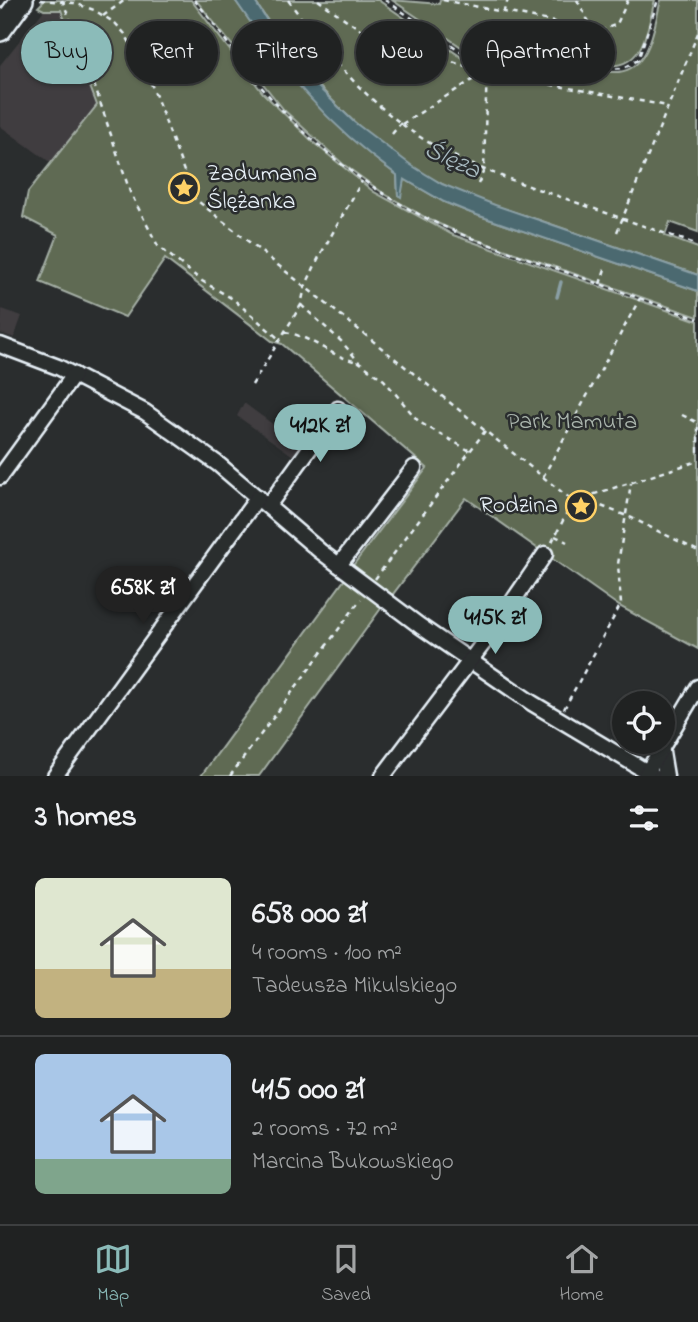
<!DOCTYPE html>
<meta charset="utf-8">
<style>
body{margin:0;font-family:"Indie Flower",sans-serif;background:#2d2f2f;color:#f1f3f6;height:100vh;display:flex;flex-direction:column;font-size:26px;white-space:nowrap}
*{box-sizing:border-box;margin:0}
p{font-size:23px;color:#a2a4a5}
.icon{flex:none;width:38px;height:38px;fill:none;stroke:currentColor;stroke-width:2;stroke-linecap:round;stroke-linejoin:round}
.map{position:relative;height:776px;overflow:hidden}
.sheet{display:flex;flex-direction:column;background:#202222;flex:1}
.sheet>*{flex:none}
.top-card{position:absolute;left:21px;top:21px;width:656px;height:63px;display:flex;gap:14px}
.controls{position:absolute;left:612px;top:691px;display:grid;gap:14px}
.controls a{display:grid;place-items:center;width:63px;height:63px;border-radius:50%;background:#202222;box-shadow:0 2px 5px #0004,0 0 0 2px #3d3f40;font-size:35px}
.price{position:absolute;translate:-50% -60px;padding:0 16px;border-radius:24px;background:#8bbbb9;color:#111;font-size:23px;line-height:46px;filter:drop-shadow(0 2px 4px #0008)}
.price::after{content:'';position:absolute;left:50%;top:42px;width:21px;height:16px;margin-left:-10px;background:inherit;clip-path:polygon(0 0,100% 0,50% 100%)}
.price.on{background:#222;color:#fff}
ul{padding:0;list-style:none}
li{display:flex;align-items:center;gap:21px;height:175px;padding:0 35px}
li+li{border-top:2px solid #3d3f40}
li span{display:grid;place-items:center;flex:none;width:196px;height:140px;border-radius:10px;color:#555}
li>.icon{margin-inline-start:auto}
span .icon{width:84px;height:84px;fill:#fffc;stroke-width:1}
li b{font-size:30px}
h2{display:flex;justify-content:space-between;align-items:center;height:84px;padding:0 35px;font-size:30px}
.chip{padding:0 24px;border-radius:32px;background:#202222;box-shadow:0 2px 5px #0004,0 0 0 2px #3d3f40;font-size:24px;line-height:63px}
.chip.on{background:#8bbbb9;color:#111}
.menu{display:flex;justify-content:space-around;align-items:center;height:98px;border-top:2px solid #3d3f40;background:#202222;font-size:19px;color:#a2a4a5}
.menu a{display:grid;justify-items:center;gap:4px}
.menu .on{color:#8bbbb9}
.map>svg:first-child{display:block}
.built{fill:#3f3c3f}
.green{fill:#5f6b52;stroke:#a4aea5;stroke-width:2}
.water{fill:#4b696f;stroke:#8a9fa6;stroke-width:2}
.lines{fill:none;stroke-linecap:round;stroke-linejoin:round}
.stream{stroke:#8a9fa6;stroke-width:3.5}
.street-casing{stroke:#e8f1f8;stroke-width:19}
.secondary-casing{stroke:#e8f1f8;stroke-width:26}
.path{stroke:#e8f1f8;stroke-width:2.5;stroke-dasharray:5 5;stroke-linecap:butt}
.street{stroke:#2a2d2e;stroke-width:14}
.secondary{stroke:#2a2d2e;stroke-width:21}
.labels{text-anchor:middle;dominant-baseline:central;stroke-width:5;stroke-linejoin:round;paint-order:stroke}
.poi-label{font-size:24px;fill:#e8f1f8;stroke:#2a2d2e;text-anchor:start}
.park-label{font-size:24px;fill:#aab5ad;stroke:#2a2d2e}
.water-label{font-size:26px;font-style:italic;fill:#a9bbc1;stroke:#2a2d2e}
</style>
<div class="map">
<svg width="698" height="776" viewBox="0 0 698 776">
<rect width="100%" height="100%" fill="#2a2d2e"/>
<filter id="ink" filterUnits="userSpaceOnUse"><feTurbulence type="fractalNoise" baseFrequency=".0143" numOctaves="2"/><feDisplacementMap in="SourceGraphic" scale="14" xChannelSelector="R" yChannelSelector="G"/><feConvolveMatrix kernelMatrix="1 2 1 2 8 2 1 2 1" color-interpolation-filters="sRGB"/></filter>
<g filter="url(#ink)">
<g class="built">
<path d="M58,8L61,10L97,105L51,163L0,126V65L44,10Z"/>
<path d="M2,309L22,316L14,338L0,333Z"/>
<path d="M244,403L304,447L296,458L237,416Z"/>
</g>
<g class="green">
<path d="M45,0H191L263,93L314,143L374,192L453,235L698,321V649L619,606L466,498L390,598L351,568L427,468L282,344L272,341L165,259L125,317L40,282L58,235L23,217L28,192L97,105L61,10H44L38,7Z"/>
<path d="M196,0H235C278,62 335,131 397,175L398,195L400,196L404,179L444,202L471,213L698,291V317L469,237L430,220L383,193L343,164L284,110Z"/>
<path d="M254,0H378L473,65L497,71L619,72C651,68 654,25 661,0H698V232L670,222L665,236L698,248V275C646,257 594,239 542,221C509,210 474,200 442,184C362,143 302,74 254,0Z"/>
<path d="M392,0L439,4L440,0H655C648,24 646,60 617,65L499,63L476,57Z"/>
<path d="M345,579L382,607L259,776H201Z"/>
</g>
<path class="water" d="M235,0H254L283,46L311,80L354,122L411,165L442,184L495,205L698,275V291L471,213L444,202L404,179L401,197L398,195L397,175C324,123 285,73 235,0Z"/>
<g class="lines">
<path class="stream" d="M557,297L561,282"/>
<g class="street-casing">
<g id="street">
<path d="M0,345L58,367L145,412L218,464L320,551L420,626L532,703L654,776"/>
<path d="M0,477L74,375"/>
<path d="M268,506L338,409"/>
<path d="M339,565L414,468"/>
<path d="M662,752L666,776"/>
<path d="M55,776L258,497"/>
<path d="M383,776L491,633L545,554"/>
<path d="M645,776L698,687"/>
</g>
</g>
<g class="secondary-casing">
<path id="secondary" d="M0,30L22,0"/>
</g>
<g class="path">
<path d="M40,0L74,3L94,10L115,23L125,34L148,75L194,198L573,501L698,461"/>
<path d="M62,0L82,48L130,192L158,246L202,281L233,299L278,338"/>
<path d="M194,0C215,22 230,49 249,72C307,145 381,202 468,237L698,319"/>
<path d="M288,0C323,48 355,89 403,125C447,159 500,176 552,194C601,211 649,228 698,245"/>
<path d="M318,0L364,32L413,51L498,75L668,106"/>
<path d="M385,0L474,60L498,66L605,69L624,68L638,60L658,0"/>
<path d="M443,0L600,31L617,24L628,0"/>
<path d="M577,0L594,31"/>
<path d="M503,13L508,0"/>
<path d="M103,16L125,0"/>
<path d="M290,27L302,20"/>
<path d="M402,124L485,72"/>
<path d="M392,134L401,123"/>
<path d="M478,184L484,170L487,63"/>
<path d="M617,232L698,33"/>
<path d="M600,284L605,269"/>
<path d="M301,305L341,341L359,362L384,380L419,422L470,451"/>
<path d="M285,332C313,337 330,357 359,362"/>
<path d="M252,385L301,305L305,287L318,259L362,181"/>
<path d="M682,415L698,423"/>
<path d="M698,427V456"/>
<path d="M543,477L640,298"/>
<path d="M583,499L632,518L698,551"/>
<path d="M555,536L567,542"/>
<path d="M552,542L573,501"/>
<path d="M375,579L485,431"/>
<path d="M564,709L621,604L618,564L631,483"/>
<path d="M230,776L361,599"/>
</g>
<use href="#street" class="street"/>
<use href="#secondary" class="secondary"/>
</g>
</g>
<defs>
<g id="sight-ring" transform="scale(1.575)"><circle r="9.5" fill="#2a2d2e" stroke="#ffd166" stroke-width="1.5"/><path d="M0-6L1.8-2.2L6-1.7L2.9 1.2L3.7 5.4L0 3.3L-3.7 5.4L-2.9 1.2L-6-1.7L-1.8-2.2Z" fill="#ffd166"/></g>
</defs>
<g fill-rule="evenodd">
<use href="#sight-ring" x="184" y="188"/>
<use href="#sight-ring" x="581" y="506"/>
</g>
<g class="labels">
<g class="poi-label">
<text x="207" y="174">Zadumana<tspan x="207" dy="28">Ślężanka</tspan></text>
<text x="558" y="506" text-anchor="end">Rodzina</text>
</g>
<g class="park-label">
<text x="572" y="422">Park Mamuta</text>
</g>
<g class="water-label">
<text transform="translate(452 161) rotate(25)">Ślęza</text>
</g>
</g>
</svg>
<div class="controls">
<a><svg class="icon" aria-label="locate" viewBox="0 0 24 24"><circle cx="12" cy="12" r="6"/><path d="M12 2v4M12 18v4M2 12h4M18 12h4"/></svg></a>
</div>
<b class="price" style="left:320px;top:464px">412K zł</b>
<b class="price on" style="left:143px;top:626px">658K zł</b>
<b class="price" style="left:495px;top:656px">415K zł</b>
<div class="top-card">
<a class="chip on">Buy</a>
<a class="chip">Rent</a>
<a class="chip">Filters</a>
<a class="chip">New</a>
<a class="chip">Apartment</a>
</div>
</div>
<section class="sheet">
<h2>3 homes<svg class="icon" aria-label="filters" viewBox="0 0 24 24"><path d="M4 7h16M4 17h16"/><circle cx="9" cy="7" r="2"/><circle cx="15" cy="17" r="2"/></svg></h2>
<ul>
<li><span style="background:linear-gradient(#dfe7d0 65%,#c2b280 0)"><svg class="icon" aria-label="home" viewBox="0 0 24 24"><path d="M3 11l9-7 9 7M6 9v11h12V9"/></svg></span><div><b>658 000 zł</b><p>4 rooms · 100 m²</p><p>Tadeusza Mikulskiego</p></div></li>
<li><span style="background:linear-gradient(#a9c7e8 75%,#7fa58c 0)"><svg class="icon" aria-label="home" viewBox="0 0 24 24"><path d="M3 11l9-7 9 7M6 9v11h12V9"/></svg></span><div><b>415 000 zł</b><p>2 rooms · 72 m²</p><p>Marcina Bukowskiego</p></div></li>
</ul>
</section>
<nav class="menu">
<a class="on"><svg class="icon" aria-label="map" viewBox="0 0 24 24"><path d="M3 6l6-2 6 2 6-2v14l-6 2-6-2-6 2zM9 4v14M15 6v14"/></svg>Map</a>
<a><svg class="icon" aria-label="saved" viewBox="0 0 24 24"><path d="M7 4h10v16l-5-4-5 4z"/></svg>Saved</a>
<a><svg class="icon" aria-label="home" viewBox="0 0 24 24"><path d="M3 11l9-7 9 7M6 9v11h12V9"/></svg>Home</a>
</nav>
